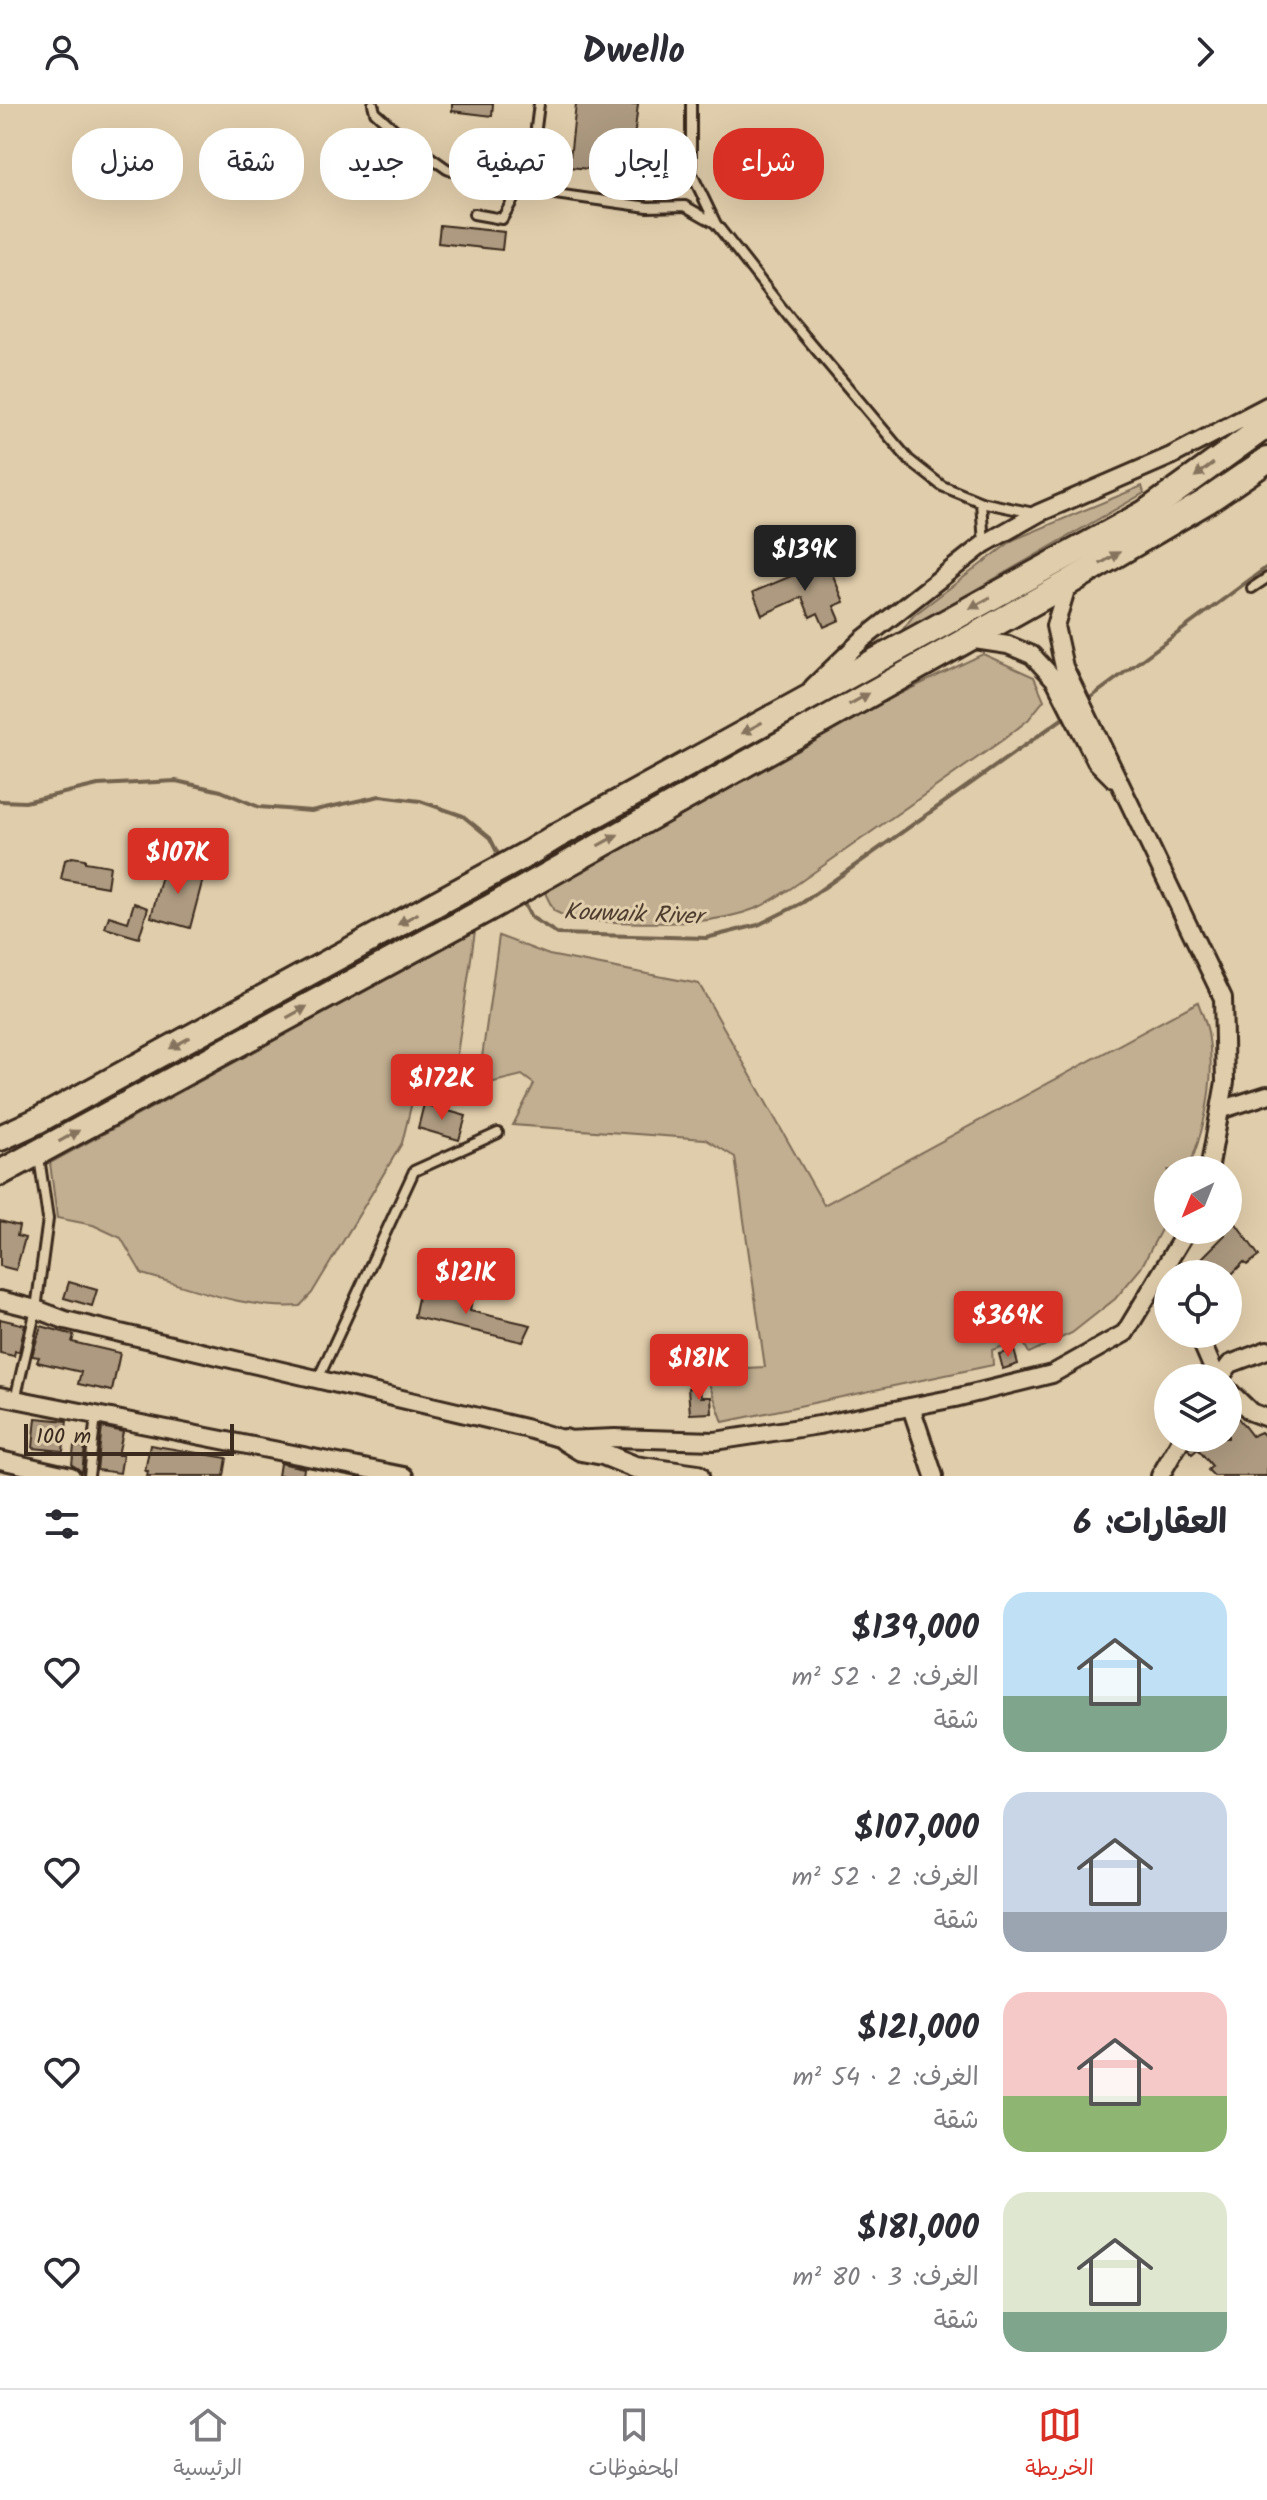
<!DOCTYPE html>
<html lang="ar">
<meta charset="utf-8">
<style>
body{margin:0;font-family:Kalam,"Playpen Sans Arabic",sans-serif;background:#f7f7f7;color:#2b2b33;direction:rtl;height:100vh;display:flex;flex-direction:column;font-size:30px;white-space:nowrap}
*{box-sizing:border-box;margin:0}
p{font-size:26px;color:#7c7c81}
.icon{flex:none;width:44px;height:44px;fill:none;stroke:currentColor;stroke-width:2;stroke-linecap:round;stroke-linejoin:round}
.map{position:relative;height:1372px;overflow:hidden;direction:ltr}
.details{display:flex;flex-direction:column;background:#fff;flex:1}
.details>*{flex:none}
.hud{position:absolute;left:24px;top:24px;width:800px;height:72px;direction:rtl;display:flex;gap:16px}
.needle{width:52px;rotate:223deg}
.controls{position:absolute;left:1154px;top:1052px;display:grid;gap:16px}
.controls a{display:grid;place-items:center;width:88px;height:88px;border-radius:50%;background:#fff;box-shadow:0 8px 32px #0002;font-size:40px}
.scale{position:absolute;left:24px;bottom:20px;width:210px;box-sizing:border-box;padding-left:8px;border:4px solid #3b2a1e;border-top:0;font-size:22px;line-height:28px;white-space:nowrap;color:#3b2a1e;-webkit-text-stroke:6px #e0cdab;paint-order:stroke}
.price{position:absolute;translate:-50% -68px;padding:0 18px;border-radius:8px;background:#d93025;color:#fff;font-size:26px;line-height:52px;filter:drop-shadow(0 2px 4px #0008)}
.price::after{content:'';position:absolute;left:50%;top:48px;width:24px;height:18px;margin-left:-12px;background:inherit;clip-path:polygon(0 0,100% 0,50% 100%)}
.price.active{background:#222;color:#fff}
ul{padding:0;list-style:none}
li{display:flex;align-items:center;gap:24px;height:200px;padding:0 40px}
li span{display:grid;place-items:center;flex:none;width:224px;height:160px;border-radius:24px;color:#555}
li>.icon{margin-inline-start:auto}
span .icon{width:96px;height:96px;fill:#fffc;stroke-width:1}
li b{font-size:34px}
h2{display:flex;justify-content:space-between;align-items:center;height:96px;padding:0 40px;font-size:34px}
.tag{padding:0 28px;border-radius:32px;background:#fff;box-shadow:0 8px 32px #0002;font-size:28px;line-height:72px}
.tag.active{background:#d93025;color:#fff}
header{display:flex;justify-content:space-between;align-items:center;height:104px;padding:0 40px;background:#fff;font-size:36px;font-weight:600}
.dock{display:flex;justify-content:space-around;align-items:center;height:112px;border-top:2px solid #e1e1e2;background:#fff;font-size:22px;color:#7c7c81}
.dock a{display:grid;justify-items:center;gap:4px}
.dock .active{color:#d93025}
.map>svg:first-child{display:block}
.green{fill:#c2af91;stroke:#7e6c58;stroke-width:2}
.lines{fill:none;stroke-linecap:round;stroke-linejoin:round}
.stream{stroke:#73624e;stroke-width:4}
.building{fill:#ad9a80;stroke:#3b2a1e;stroke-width:2}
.service-casing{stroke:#3b2a1e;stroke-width:14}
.minor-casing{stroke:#3b2a1e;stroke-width:22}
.tertiary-casing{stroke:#3b2a1e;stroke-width:26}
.secondary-casing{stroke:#3b2a1e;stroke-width:30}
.service{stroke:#e0cdab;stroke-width:8}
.minor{stroke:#e0cdab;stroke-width:16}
.tertiary{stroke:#e0cdab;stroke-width:20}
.secondary{stroke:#e0cdab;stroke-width:24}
.oneway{fill:#85735d}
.labels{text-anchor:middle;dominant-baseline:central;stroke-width:6;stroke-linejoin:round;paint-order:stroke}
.water-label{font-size:24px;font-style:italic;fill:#4e3d2e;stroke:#e0cdab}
</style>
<header><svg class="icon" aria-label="forward" viewBox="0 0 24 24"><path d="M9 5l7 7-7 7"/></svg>Dwello<svg class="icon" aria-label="person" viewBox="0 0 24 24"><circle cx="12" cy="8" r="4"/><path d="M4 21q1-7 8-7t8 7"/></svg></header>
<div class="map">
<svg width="1267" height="1372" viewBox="0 0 1267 1372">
<rect width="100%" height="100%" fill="#e0cdab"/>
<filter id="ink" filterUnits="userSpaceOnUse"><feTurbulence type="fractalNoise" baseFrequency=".0125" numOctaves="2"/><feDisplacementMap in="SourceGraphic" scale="16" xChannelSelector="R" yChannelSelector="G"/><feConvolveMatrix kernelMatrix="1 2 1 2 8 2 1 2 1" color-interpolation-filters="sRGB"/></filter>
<g filter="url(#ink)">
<g class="green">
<path d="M1142,382L1144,389L900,529L914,511L1013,436Z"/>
<path d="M983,550L1034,573L1044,596L1028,616L1004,635L790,785C779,791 769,799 757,804C704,825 642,818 586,817L573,816L554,807L546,791L545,783L870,604Z"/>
<path d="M475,827L450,999L414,990L402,1039L312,1189L300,1202C247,1206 193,1184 142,1170L121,1134L93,1121L57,1114L50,1059Z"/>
<path d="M499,832L549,851L699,880L824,1101L1198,898C1201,907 1206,918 1208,928C1216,974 1205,1024 1188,1066H1168V1112L1141,1164L1115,1195L1072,1229L1029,1249L1022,1236L992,1246L993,1261L723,1318L704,1266L765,1263L735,1053L705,1035L513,1021L534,980L522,971L478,982Z"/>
</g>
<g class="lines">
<g class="stream">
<path d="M1086,597L1267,463"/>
<path d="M0,697L25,698L98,681L176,677L221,687L259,703L311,707L380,692L420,697L463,712L490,734L500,754"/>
<path d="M521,794L531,813L558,830L706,834L758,821L802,799L1069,610"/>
</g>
</g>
<g class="building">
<path d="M452,0H493L492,12L452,7Z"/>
<path d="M576,0H638L631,60L590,55L589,65L569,63Z"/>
<path d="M440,121L504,128L502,146L438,139Z"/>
<path d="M827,457L844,498L834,502L840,516L824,523L818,509L810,513L802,493L762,511L753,488Z"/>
<path d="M72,753L85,755V758L110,762L107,783L61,775L65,756Z"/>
<path d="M165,760L204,771L190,824L151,813Z"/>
<path d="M134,799L148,804L139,834L105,824L109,812L128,818Z"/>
<path d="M424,1000L466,1012L459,1036L418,1024Z"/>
<path d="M0,1117L19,1122L17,1132L25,1134L16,1166L0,1162Z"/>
<path d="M1235,1118L1259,1152L1247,1161L1244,1158L1232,1170H1208L1197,1159L1225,1131L1222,1127L1228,1126V1123Z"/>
<path d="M69,1178L97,1186L92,1202L64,1194Z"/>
<path d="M420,1185L472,1195L470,1207L531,1221L523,1238L414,1213Z"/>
<path d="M0,1215L25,1221L19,1248L15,1247L14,1252L0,1249Z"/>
<path d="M41,1222L74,1231L72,1238L120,1249L112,1287L78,1280L81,1268L37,1258L39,1253L32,1252Z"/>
<path d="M1014,1246L1018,1260L1003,1265L999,1250Z"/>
<path d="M700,1283L701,1293H711L712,1309L690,1310L688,1284Z"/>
<path d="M1228,1301L1252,1332L1261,1328L1267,1334V1372H1214L1208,1366L1212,1362L1198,1345L1192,1350L1188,1345L1193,1334H1228Z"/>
<path d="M36,1314L67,1317L63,1347L33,1344Z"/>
<path d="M102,1323L123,1328L118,1351H123L120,1369L97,1366Z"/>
<path d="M150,1341L227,1354L224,1372H147L148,1367H145Z"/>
<path d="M74,1342L85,1343L82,1368L72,1361Z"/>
<path d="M280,1359L304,1364L303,1372H278Z"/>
</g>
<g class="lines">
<g class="service-casing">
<g id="service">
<path d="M373,0L375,8L406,36L447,65L484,80L648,103L685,102L715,119"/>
<path d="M691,0V68L716,120L792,217L909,356L942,382L981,398L1034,409"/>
<path d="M528,87L539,0"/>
<path d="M474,110L502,115L519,85"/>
<path d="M981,398L984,440"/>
<path d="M1252,484L1267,474"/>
<path d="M318,1275L414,1067L498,1029"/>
<path d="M15,1296L36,1205L48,1115L39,1053"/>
<path d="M89,1372L96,1312"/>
</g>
</g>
<g class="minor-casing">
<g id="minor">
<path d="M1068,479L1055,522L1064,563L1223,894L1225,978L1209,1066"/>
<path d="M968,535L1008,541L1032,551L1055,576L1096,657L1114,675"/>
<path d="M813,583L862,536L984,440L1039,409L1171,352L1267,302"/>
<path d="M1220,1006L1267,991"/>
<path d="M0,1196L36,1205L65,1216L525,1324L565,1336L615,1334L715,1337L819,1321L955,1294L1052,1270L1125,1229L1187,1126"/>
<path d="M1198,1230L1217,1274"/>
<path d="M1220,1274L1230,1260L1267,1246"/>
<path d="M1228,1286L1251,1308L1267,1314"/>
<path d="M0,1292L404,1372"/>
<path d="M911,1303L934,1372"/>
<path d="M0,1356L71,1372"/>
<path d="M1160,1372L1182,1334"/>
</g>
</g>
<g class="tertiary-casing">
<path id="tertiary" d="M565,1336L581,1346L603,1350L635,1363L698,1372"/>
</g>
<g class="secondary-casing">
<g id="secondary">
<path d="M0,1034L37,1017L529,749L555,733L1145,409L1267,321"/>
<path d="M0,1069L489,804L1068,479L1207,397L1267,356"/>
</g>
</g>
<use href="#service" class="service"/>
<use href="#minor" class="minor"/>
<use href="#tertiary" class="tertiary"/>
<use href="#secondary" class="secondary"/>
</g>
<defs><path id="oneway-solid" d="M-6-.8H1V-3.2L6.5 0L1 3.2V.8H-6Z" transform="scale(2)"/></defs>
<g class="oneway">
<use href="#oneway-solid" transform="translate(1204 366) rotate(144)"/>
<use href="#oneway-solid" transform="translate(1110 454) rotate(-31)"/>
<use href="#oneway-solid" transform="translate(980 499) rotate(151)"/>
<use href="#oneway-solid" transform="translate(859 595) rotate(-29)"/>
<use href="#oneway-solid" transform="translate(752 624) rotate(151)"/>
<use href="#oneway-solid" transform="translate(608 736) rotate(-29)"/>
<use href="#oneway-solid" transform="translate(408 815) rotate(151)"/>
<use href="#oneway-solid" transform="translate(297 908) rotate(-29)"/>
<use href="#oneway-solid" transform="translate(180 939) rotate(151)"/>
<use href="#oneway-solid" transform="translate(69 1032) rotate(-29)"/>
</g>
</g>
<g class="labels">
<g class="water-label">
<text transform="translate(633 811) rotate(2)">Kouwaik River</text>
</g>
</g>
</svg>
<div class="controls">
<a><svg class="needle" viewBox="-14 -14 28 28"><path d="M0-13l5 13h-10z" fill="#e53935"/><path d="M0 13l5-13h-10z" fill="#7c7c81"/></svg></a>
<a><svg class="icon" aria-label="locate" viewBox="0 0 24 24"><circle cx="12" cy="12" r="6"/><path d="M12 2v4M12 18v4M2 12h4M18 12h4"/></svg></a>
<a><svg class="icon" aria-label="layers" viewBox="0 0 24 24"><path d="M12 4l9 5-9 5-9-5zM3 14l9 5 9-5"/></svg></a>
</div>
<div class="scale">100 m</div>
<b class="price active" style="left:805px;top:489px">$139K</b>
<b class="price" style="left:178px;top:792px">$107K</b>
<b class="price" style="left:442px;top:1018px">$172K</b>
<b class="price" style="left:466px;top:1212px">$121K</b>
<b class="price" style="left:1008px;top:1255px">$369K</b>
<b class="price" style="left:699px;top:1298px">$181K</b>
<div class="hud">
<a class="tag active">شراء</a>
<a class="tag">إيجار</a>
<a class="tag">تصفية</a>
<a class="tag">جديد</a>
<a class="tag">شقة</a>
<a class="tag">منزل</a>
</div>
</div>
<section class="details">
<h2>العقارات: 6<svg class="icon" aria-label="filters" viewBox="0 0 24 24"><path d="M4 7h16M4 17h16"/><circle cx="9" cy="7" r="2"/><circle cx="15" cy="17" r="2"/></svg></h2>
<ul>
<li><span style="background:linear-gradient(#bfe0f5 65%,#7fa58c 0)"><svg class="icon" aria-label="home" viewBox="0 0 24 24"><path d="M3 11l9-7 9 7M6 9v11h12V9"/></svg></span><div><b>$139,000</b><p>الغرف: 2 · 52 m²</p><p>شقة</p></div><svg class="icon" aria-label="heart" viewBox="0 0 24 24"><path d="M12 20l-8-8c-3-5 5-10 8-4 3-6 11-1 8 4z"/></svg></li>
<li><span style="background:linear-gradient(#c9d6e8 75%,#9aa5b1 0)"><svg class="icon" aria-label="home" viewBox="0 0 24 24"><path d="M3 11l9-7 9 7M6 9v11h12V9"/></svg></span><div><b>$107,000</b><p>الغرف: 2 · 52 m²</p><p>شقة</p></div><svg class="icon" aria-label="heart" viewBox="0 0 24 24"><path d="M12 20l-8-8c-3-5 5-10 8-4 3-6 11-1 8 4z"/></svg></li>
<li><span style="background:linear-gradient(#f6c9c9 65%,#8fb573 0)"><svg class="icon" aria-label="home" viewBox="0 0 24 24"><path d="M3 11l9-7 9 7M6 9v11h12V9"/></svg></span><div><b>$121,000</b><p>الغرف: 2 · 54 m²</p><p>شقة</p></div><svg class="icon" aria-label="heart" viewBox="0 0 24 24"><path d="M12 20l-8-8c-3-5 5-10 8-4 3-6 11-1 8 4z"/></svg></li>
<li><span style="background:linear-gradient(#dfe7d0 75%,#7fa58c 0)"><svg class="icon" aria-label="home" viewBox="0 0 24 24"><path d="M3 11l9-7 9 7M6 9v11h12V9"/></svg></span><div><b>$181,000</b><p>الغرف: 3 · 80 m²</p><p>شقة</p></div><svg class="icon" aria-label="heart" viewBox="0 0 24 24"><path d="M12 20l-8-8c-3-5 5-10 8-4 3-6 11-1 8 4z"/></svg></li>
</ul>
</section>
<nav class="dock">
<a class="active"><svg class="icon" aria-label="map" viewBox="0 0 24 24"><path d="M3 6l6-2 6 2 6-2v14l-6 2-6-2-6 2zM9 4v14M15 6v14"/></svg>الخريطة</a>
<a><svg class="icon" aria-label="saved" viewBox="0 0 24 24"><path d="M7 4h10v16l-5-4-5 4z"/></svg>المحفوظات</a>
<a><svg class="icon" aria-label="home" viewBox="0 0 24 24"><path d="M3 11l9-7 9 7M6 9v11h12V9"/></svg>الرئيسية</a>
</nav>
